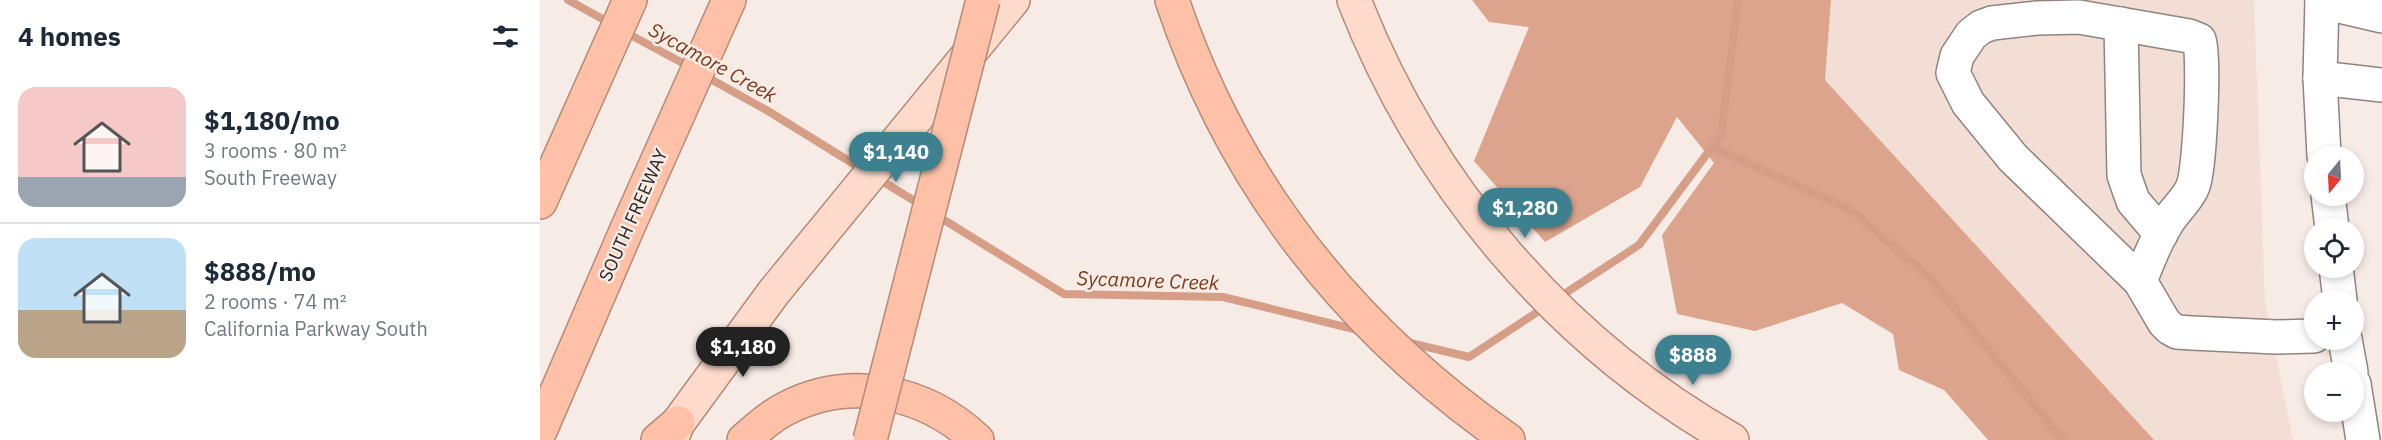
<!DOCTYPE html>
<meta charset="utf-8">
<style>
body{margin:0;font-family:"IBM Plex Sans",sans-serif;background:#f2f2f3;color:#1f2937;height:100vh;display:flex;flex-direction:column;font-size:22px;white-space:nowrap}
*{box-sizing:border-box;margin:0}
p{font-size:20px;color:#747a83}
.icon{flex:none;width:33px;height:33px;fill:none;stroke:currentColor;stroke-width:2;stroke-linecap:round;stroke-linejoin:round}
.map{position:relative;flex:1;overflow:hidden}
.sheet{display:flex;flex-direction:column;background:#fff;width:540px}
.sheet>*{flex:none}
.needle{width:39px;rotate:198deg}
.controls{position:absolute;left:1764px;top:146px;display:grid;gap:12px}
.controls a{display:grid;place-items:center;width:60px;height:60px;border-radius:50%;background:#fff;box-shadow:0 3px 9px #0003;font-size:30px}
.price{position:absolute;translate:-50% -51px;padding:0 14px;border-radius:21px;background:#3d8190;color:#fff;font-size:20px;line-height:39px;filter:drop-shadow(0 2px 3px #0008)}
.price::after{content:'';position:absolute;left:50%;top:36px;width:18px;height:14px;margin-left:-9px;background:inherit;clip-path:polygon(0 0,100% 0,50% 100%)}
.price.current{background:#222;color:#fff}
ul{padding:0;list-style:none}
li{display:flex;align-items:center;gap:18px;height:150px;padding:0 18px}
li+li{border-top:2px solid #e0e1e3}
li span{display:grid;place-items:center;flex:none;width:168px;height:120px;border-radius:18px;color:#555}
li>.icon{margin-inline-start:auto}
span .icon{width:72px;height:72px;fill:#fffc;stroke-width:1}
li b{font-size:26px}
h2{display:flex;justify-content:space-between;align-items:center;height:72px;padding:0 18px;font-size:26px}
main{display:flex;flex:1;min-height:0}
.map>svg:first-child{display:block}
.built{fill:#f2ded5}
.forest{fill:#dca48d}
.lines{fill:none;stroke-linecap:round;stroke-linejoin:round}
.stream{stroke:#d69e87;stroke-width:8}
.minor-casing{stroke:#8f8480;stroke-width:36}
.major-casing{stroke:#b38a78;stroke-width:36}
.highway-casing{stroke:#b38a78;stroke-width:36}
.minor{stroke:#fff;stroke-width:33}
.major{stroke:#fedaca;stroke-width:33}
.highway{stroke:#fec1a7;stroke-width:33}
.highway-bridge-casing{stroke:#b38a78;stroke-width:36;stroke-linecap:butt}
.highway-bridge{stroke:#fec1a7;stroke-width:33}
.labels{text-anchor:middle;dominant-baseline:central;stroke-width:5;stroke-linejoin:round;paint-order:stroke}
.street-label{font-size:18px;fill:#272321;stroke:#f7ebe6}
.water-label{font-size:20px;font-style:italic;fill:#7d3918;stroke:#f7ebe6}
</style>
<main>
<section class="sheet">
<h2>4 homes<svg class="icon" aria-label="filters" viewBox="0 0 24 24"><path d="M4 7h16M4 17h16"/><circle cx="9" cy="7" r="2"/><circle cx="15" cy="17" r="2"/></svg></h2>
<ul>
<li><span style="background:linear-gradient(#f6c9c9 75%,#9aa5b1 0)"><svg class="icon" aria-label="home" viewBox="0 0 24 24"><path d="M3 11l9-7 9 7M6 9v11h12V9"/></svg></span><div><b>$1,180/mo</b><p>3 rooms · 80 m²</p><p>South Freeway</p></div></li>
<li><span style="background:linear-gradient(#bfe0f5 60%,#b9a48a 0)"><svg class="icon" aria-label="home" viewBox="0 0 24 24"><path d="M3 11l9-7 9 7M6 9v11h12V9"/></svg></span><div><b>$888/mo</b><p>2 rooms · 74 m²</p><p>California Parkway South</p></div></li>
</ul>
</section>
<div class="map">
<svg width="1842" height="440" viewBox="0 0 1842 440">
<rect width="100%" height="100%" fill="#f7ebe6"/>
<path class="built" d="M1291,0H1714L1725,303L1753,440H1614L1285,80Z"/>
<path class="forest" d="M932,0H1291L1285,80L1614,440H1448L1404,390L1359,370L1353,334L1302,303L1215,331L1137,314L1122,235L1174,163L1137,117L1100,187L1005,242L934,161L989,27L949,22Z"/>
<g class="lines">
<g class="stream">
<path d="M28,0L70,23"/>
<path d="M83,31L152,68"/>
<path d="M165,76L228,111L325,171"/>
<path d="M1172,147L1311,210L1388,276L1523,440"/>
<path d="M337,178L381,205"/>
<path d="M396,215L524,294L683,297L822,331"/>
<path d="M1018,298L1099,245L1181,135L1198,0"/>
<path d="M866,342L929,357L1005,307"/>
</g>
<g class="minor-casing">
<g id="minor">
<path d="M1782,0L1780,78L1784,156"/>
<path d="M1782,2L1842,16"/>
<path d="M1581,24L1584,175L1593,201L1621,234"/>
<path d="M1780,78L1842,85"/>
<path d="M1788,195L1792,228"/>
<path d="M1796,267L1800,300"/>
<path d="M1600,281C1608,262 1615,241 1627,223C1634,210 1648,200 1653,186C1660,168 1665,55 1659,40L1649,36L1539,17L1497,18L1452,23L1441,27L1431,35L1417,56L1413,73L1428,103L1473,158L1600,281L1624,322L1630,328L1637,332L1652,333L1736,337L1774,336"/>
<path d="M1805,339L1811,372"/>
<path d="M1814,384L1823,440"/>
</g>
</g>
<g class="major-casing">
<g id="major">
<path d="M814,0C886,185 1020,342 1192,440"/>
<path d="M131,440L138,423L234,292L473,0"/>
</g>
</g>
<g class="highway-casing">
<g id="highway">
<path d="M632,0C694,185 809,329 968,440"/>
<path d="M0,202L90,0"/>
<path d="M0,431L87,229L189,0"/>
<path d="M118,440L138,423"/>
<path d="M204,440C217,429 229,417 245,409C310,375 385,391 437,440"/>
</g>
</g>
<use href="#minor" class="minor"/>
<use href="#major" class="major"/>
<use href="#highway" class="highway"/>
<g class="highway-bridge-casing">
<path id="highway-bridge" d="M330,440L443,0"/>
</g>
<use href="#highway-bridge" class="highway-bridge"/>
</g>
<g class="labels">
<g class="street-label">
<text transform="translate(93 215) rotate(-66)">SOUTH FREEWAY</text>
</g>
<g class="water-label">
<text transform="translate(173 62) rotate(29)">Sycamore Creek</text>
<text transform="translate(608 280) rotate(2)">Sycamore Creek</text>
</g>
</g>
</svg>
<div class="controls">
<a><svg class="needle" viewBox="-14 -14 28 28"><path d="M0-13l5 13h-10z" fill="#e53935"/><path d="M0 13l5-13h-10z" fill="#747a83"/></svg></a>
<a><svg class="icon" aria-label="locate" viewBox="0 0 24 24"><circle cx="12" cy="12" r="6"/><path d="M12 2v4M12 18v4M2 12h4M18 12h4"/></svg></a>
<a>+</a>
<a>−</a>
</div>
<b class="price" style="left:356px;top:183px">$1,140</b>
<b class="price" style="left:985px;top:239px">$1,280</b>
<b class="price current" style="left:203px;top:378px">$1,180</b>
<b class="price" style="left:1153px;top:386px">$888</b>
</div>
</main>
